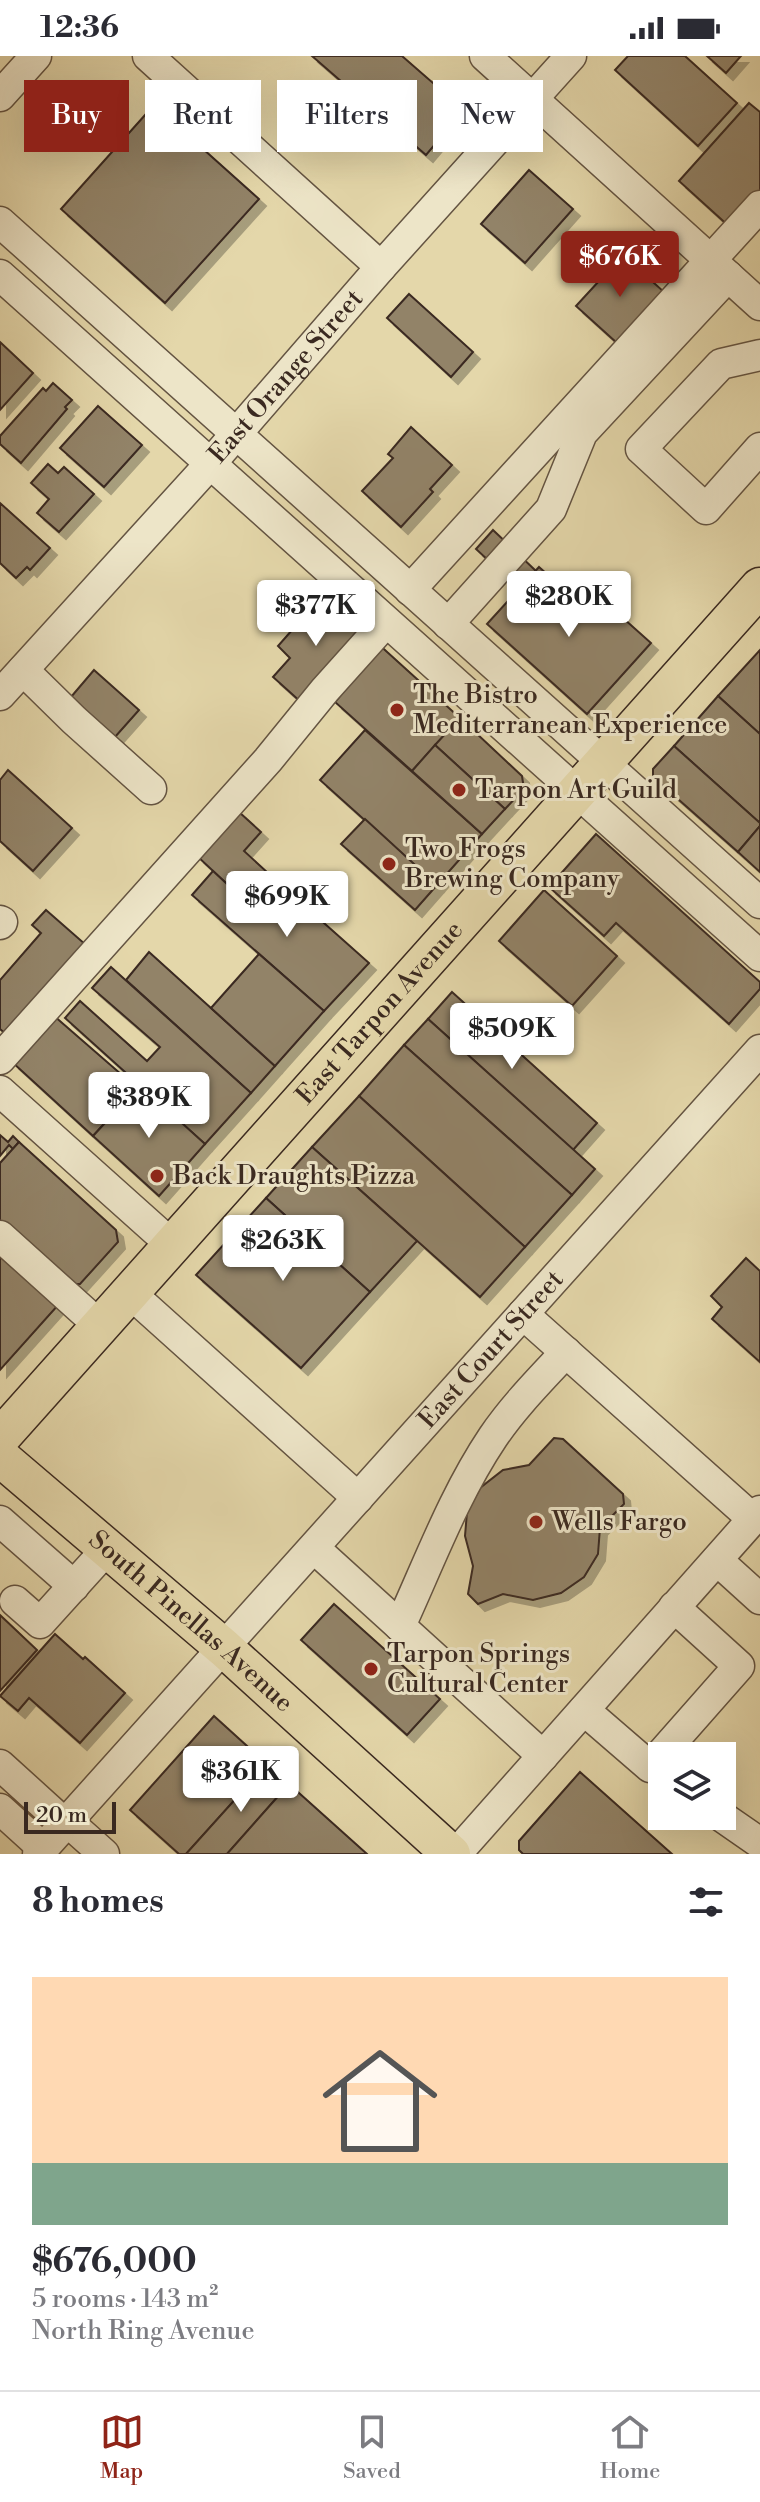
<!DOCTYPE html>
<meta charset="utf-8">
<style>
body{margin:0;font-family:"Libre Bodoni",serif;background:#f2f2f3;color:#2b2b33;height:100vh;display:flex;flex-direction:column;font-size:30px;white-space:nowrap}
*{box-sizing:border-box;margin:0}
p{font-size:26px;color:#7c7c81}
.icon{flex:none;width:44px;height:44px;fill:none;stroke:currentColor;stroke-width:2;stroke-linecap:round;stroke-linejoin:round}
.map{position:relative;height:1798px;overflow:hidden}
.drawer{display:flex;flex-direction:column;background:#fff;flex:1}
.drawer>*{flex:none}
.top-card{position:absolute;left:24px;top:24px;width:712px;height:72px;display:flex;gap:16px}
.buttons{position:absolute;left:648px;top:1686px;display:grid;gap:16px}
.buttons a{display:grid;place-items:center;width:88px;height:88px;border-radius:0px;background:#fff;box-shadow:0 8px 32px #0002;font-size:40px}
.scale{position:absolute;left:24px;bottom:20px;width:92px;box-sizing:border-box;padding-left:8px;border:4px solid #3a2920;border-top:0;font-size:22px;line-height:28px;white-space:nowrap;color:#3a2920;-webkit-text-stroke:6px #ede5c8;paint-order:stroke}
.price{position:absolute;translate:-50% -68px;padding:0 18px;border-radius:8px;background:#fff;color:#222;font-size:26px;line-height:52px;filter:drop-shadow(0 2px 4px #0008)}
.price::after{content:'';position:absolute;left:50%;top:48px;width:24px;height:18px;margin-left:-12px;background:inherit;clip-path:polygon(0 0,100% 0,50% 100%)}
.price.selected{background:#8f2418;color:#fff}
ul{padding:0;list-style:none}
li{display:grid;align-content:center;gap:16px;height:424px;padding:0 32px}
li span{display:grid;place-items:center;height:248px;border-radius:0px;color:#555}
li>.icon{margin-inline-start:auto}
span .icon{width:144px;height:144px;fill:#fffc;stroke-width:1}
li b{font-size:34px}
h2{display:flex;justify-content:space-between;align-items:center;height:96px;padding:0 32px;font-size:34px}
.tag{padding:0 28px;border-radius:0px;background:#fff;box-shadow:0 8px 32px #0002;font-size:28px;line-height:72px}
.tag.selected{background:#8f2418;color:#fff}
.status{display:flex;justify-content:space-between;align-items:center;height:56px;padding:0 40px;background:#fff;direction:ltr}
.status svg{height:22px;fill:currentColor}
.tabs{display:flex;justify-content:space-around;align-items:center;height:112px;border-top:2px solid #e1e1e2;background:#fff;font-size:22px;color:#7c7c81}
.tabs a{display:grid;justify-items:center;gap:4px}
.tabs .selected{color:#8f2418}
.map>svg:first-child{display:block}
.building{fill:#928368;stroke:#3a2920;stroke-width:2;filter:url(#shadow)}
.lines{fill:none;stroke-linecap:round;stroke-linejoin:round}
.minor-casing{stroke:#645442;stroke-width:33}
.major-casing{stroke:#3a2920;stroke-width:41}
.minor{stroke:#ede5c8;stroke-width:30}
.major{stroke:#e4d7aa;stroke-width:38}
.poi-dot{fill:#8f2418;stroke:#ede5c8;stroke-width:3}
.labels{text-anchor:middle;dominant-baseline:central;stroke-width:6;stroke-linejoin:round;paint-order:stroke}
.street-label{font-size:26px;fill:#3a2920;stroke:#ede5c8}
.poi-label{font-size:26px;fill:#3a2920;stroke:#ede5c8;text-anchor:start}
</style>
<div class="status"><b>12:36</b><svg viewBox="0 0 49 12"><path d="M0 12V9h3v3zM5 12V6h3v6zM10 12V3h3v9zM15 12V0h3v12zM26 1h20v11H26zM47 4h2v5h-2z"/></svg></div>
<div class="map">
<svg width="760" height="1798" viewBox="0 0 760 1798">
<defs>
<filter id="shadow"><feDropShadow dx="7" dy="7" stdDeviation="0" flood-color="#0004"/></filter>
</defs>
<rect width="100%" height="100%" fill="#e4d7aa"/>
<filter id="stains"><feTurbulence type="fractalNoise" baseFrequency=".0025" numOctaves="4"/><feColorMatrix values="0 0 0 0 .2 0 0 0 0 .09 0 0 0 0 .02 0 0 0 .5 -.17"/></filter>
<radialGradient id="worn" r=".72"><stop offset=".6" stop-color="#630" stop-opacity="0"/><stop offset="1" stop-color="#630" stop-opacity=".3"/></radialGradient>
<g class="building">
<path d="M312,0H402L464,54L426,99Z"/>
<path d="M628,0H685L737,47L698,90L615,14Z"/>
<path d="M707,0H741L726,17Z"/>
<path d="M749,47L760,56V142L732,173L679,125Z"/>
<path d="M154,49L259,143L165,247L61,153Z"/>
<path d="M529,114L573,153L525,207L481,168Z"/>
<path d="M623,199L664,236L617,287L576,250Z"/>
<path d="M409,238L473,296L451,321L387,262Z"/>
<path d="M0,286L33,317L0,354Z"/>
<path d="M53,327L72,344L65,351L67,353L21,407L0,388V380L43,332L46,335Z"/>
<path d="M98,350L142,389L104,431L60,392Z"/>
<path d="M411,371L452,409L430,433L433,436L401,471L362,435L393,402L388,398Z"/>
<path d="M48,408L58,417L64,411L94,438L59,476L37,457L49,443L31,427Z"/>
<path d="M0,447L50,492L30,514L27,511L16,522L0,507Z"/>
<path d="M493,474L536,515L519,533L476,493Z"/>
<path d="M539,511L584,551L596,538L651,587L587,658L487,568Z"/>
<path d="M322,540L364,578L302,647L273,621L290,602L278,590Z"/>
<path d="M375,585L460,662L412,715L335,646L344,635L336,628Z"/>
<path d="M760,594V678L718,640Z"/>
<path d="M94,614L139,654L115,681L71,641Z"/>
<path d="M718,640L760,678V767L674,690Z"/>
<path d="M460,662L522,720L524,733L505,753L435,689Z"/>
<path d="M365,674L482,778L437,829L320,724Z"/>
<path d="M435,689L505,753L482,778L412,715Z"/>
<path d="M674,690L760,767V770L738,796L653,721V713Z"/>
<path d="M8,714L72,772L33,815L0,785V724Z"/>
<path d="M239,756L261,776L244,795L280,828L256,855L197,800Z"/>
<path d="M365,763L437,829L415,854L341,788Z"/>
<path d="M760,770V816L738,796Z"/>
<path d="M596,778L760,926V933L729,968L616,867L604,880L549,831Z"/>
<path d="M213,815L256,855L280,828L369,907L324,955L192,839Z"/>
<path d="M544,834L617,900L572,950L499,885Z"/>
<path d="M46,854L86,889L7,979L0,973V924L41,877L32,869Z"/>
<path d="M149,896L275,1010L251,1037L126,924Z"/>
<path d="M259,898L324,955L275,1010L211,952Z"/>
<path d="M111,911L251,1037L205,1088L65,962L80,945L147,1005L160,991L92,932Z"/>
<path d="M452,936L597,1067L573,1094L428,963Z"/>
<path d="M53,959L137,1032L93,1080L12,1006Z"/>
<path d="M428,963L595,1113L572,1139L404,989Z"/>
<path d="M404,989L572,1139L525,1191L359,1040Z"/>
<path d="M140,1029L205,1088L159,1140L93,1080Z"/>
<path d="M359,1040L525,1191L480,1241L312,1091Z"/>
<path d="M0,1079L8,1086L13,1080L19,1086L13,1093L9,1089L0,1100Z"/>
<path d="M19,1086L116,1174L118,1186L80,1228H69L0,1166V1107Z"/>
<path d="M312,1091L417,1185L370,1236L266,1142Z"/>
<path d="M266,1142L370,1236L301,1312L196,1219Z"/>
<path d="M0,1194L59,1248L0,1314Z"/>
<path d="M746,1202L760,1215V1306L712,1263L722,1251L711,1240Z"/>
<path d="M554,1382L563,1383L623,1438L624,1448L600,1472L598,1498L584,1521L561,1537L533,1544L503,1538L478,1548L468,1538L473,1510L465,1480L467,1456L480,1432L503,1414L529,1409Z"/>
<path d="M334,1548L440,1643L407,1679L301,1584Z"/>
<path d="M0,1559L37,1594L0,1635Z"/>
<path d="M55,1578L83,1603L85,1601L125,1637L80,1687L29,1642L18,1655L0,1640Z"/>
<path d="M214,1660L267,1708L186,1798H179L130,1754Z"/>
<path d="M267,1708L289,1728L227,1798H186Z"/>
<path d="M580,1716L672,1798H523L519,1794V1785Z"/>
<path d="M289,1728L367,1798H227Z"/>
</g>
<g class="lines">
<g class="minor-casing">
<g id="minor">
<path d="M148,0L381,211"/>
<path d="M485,0L760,249"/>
<path d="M0,40L36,0"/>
<path d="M0,166L760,847"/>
<path d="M0,219L760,900"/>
<path d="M760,299L721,308L641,393L706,453L760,392"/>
<path d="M410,534L760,150"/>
<path d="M448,568L551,453L582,377L728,220"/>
<path d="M23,614L74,664L151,733"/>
<path id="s1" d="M0,639L210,408L381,211L571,0"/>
<path d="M0,865L2,866L0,868"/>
<path d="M0,1003L268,704L325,634L386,566"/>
<path d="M0,1035L172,1189"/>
<path d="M0,1180L100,1270"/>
<path d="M130,1237L358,1442"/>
<path d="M523,1258L753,1463"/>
<path d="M0,1465L74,1530"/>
<path d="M314,1492L543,1700"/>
<path d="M717,1504L760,1543"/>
<path d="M15,1545L40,1567L107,1493"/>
<path d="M400,1570C429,1507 454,1439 493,1381C514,1350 541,1323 566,1296"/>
<path d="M584,1654L650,1711L739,1610L674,1551"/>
<path d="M0,1709L65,1768"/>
<path d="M0,1753L43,1792"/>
<path d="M721,1760L760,1787"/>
<path d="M67,1765L104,1798"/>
<path id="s2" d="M38,1798L760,994"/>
<path d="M456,1798L760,1455"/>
</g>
</g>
<g class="major-casing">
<g id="major">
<path id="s3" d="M0,1382L760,531"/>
<path id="s4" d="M0,1401L224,1592L451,1798"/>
</g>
</g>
<use href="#minor" class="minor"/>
<use href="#major" class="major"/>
</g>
<g class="poi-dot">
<circle cx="397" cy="654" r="8"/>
<circle cx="459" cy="734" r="8"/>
<circle cx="389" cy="808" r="8"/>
<circle cx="157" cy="1120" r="8"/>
<circle cx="536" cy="1466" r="8"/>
<circle cx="371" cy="1613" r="8"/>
</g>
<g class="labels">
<g class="street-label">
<text stroke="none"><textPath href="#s1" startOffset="428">East Orange Street</textPath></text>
<text stroke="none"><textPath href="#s3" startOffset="570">East Tarpon Avenue</textPath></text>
<text stroke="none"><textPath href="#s2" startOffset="678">East Court Street</textPath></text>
<text stroke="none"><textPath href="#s4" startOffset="252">South Pinellas Avenue</textPath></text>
</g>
<g class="poi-label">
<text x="413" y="639">The Bistro<tspan x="413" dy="30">Mediterranean Experience</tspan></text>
<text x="475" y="734">Tarpon Art Guild</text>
<text x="405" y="793">Two Frogs<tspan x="405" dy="30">Brewing Company</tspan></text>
<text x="173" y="1120">Back Draughts Pizza</text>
<text x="552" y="1466">Wells Fargo</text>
<text x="387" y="1598">Tarpon Springs<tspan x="387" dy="30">Cultural Center</tspan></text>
</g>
</g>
<rect width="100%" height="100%" filter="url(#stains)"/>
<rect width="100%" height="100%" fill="url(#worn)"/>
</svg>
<div class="buttons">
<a><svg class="icon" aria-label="layers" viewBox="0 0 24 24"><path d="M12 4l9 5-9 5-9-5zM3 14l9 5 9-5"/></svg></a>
</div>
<div class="scale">20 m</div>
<b class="price selected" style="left:620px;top:243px">$676K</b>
<b class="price" style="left:569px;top:583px">$280K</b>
<b class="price" style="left:316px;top:592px">$377K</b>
<b class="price" style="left:287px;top:883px">$699K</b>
<b class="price" style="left:512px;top:1015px">$509K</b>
<b class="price" style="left:149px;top:1084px">$389K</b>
<b class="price" style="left:283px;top:1227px">$263K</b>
<b class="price" style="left:241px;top:1758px">$361K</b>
<div class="top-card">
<a class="tag selected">Buy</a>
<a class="tag">Rent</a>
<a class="tag">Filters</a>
<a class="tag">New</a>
</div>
</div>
<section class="drawer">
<h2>8 homes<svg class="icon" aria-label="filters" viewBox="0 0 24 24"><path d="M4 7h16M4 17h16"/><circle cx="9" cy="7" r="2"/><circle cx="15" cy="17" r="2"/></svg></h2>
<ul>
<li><span style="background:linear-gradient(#ffd9b3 75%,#7fa58c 0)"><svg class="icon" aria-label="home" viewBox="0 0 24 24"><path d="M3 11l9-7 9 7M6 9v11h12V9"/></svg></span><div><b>$676,000</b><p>5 rooms · 143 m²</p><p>North Ring Avenue</p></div></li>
</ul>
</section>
<nav class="tabs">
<a class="selected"><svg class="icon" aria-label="map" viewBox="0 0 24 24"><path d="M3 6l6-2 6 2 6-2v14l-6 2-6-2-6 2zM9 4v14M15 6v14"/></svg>Map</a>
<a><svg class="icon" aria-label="saved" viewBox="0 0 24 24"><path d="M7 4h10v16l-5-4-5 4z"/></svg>Saved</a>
<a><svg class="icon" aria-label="home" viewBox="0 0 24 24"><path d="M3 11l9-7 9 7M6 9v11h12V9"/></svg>Home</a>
</nav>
